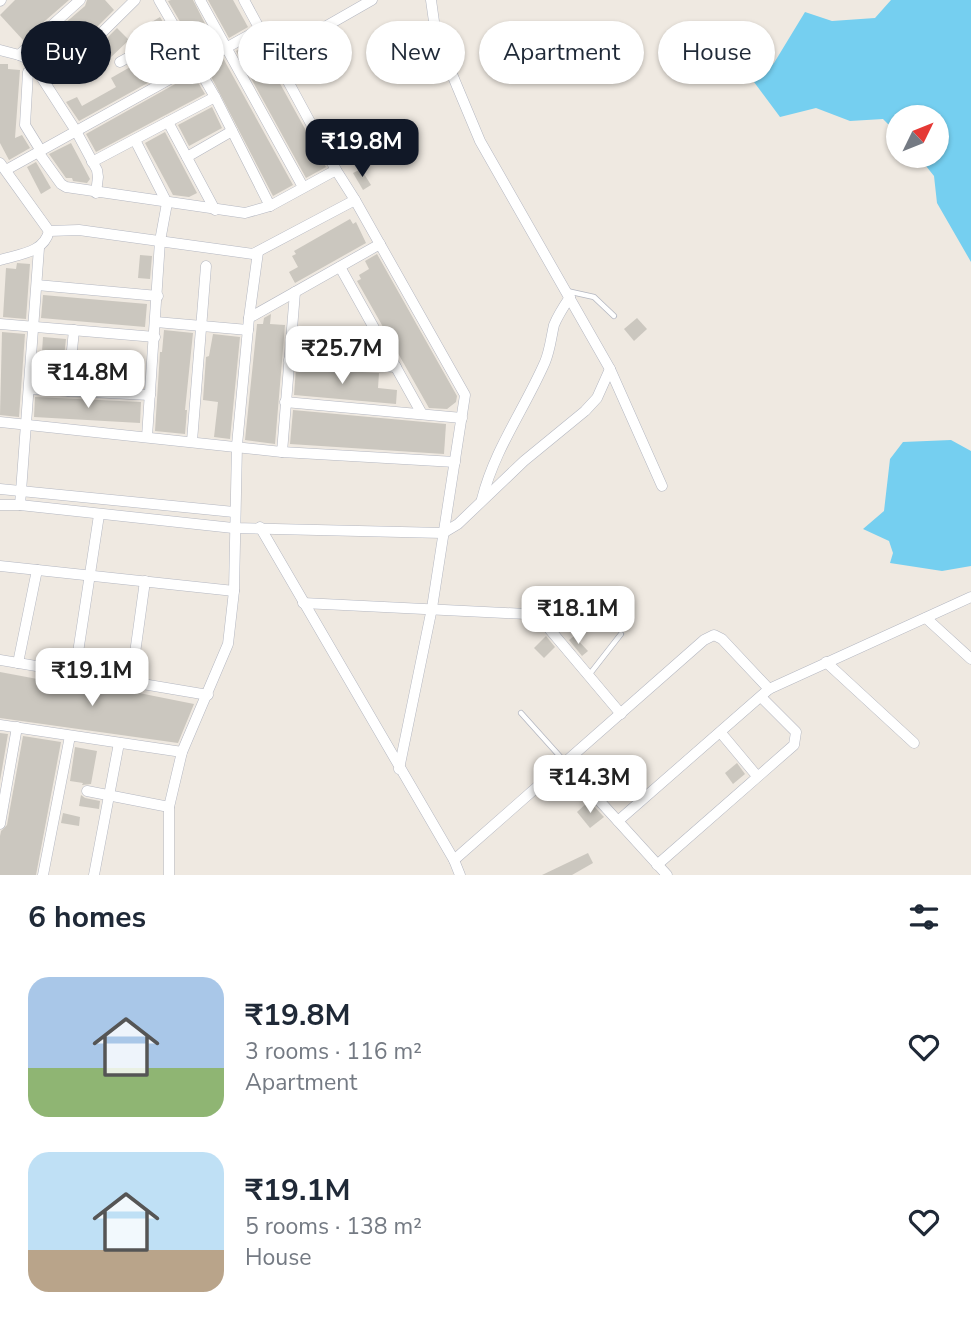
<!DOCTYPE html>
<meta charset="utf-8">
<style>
body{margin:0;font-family:"Nunito Sans",sans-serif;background:#f6f6f7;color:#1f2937;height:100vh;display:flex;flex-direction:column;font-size:26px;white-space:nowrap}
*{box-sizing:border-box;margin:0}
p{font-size:23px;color:#747a83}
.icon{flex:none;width:38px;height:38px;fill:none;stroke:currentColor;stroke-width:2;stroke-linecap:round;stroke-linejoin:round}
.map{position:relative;height:875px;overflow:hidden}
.panel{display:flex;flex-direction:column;background:#fff;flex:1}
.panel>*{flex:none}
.guide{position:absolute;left:21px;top:21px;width:929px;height:63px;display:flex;gap:14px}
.needle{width:46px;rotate:47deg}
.buttons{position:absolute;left:886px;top:105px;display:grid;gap:14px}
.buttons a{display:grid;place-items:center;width:63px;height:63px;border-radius:50%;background:#fff;box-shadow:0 2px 5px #0004;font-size:35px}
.price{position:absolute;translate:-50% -60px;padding:0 16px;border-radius:14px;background:#fff;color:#222;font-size:23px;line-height:46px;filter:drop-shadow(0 2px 4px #0008)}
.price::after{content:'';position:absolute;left:50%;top:42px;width:21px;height:16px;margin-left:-10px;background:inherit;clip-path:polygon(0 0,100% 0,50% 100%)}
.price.selected{background:#111827;color:#fff}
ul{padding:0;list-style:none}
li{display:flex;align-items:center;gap:21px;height:175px;padding:0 28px}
li span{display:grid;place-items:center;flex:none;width:196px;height:140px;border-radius:21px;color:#555}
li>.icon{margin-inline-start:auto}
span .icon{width:84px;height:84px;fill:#fffc;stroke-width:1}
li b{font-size:30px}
h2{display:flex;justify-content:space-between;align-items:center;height:84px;padding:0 28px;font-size:30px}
.chip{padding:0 24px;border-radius:32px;background:#fff;box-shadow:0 2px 5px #0004;font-size:24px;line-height:63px}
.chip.selected{background:#111827;color:#fff}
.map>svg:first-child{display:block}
.water{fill:#75cff0}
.building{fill:#cbc7bf}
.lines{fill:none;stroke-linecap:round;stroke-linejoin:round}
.service-casing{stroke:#b4b7c1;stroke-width:6}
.minor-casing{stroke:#b4b7c1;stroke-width:11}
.service{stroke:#fff;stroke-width:4.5}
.minor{stroke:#fff;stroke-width:10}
</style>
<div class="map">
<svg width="971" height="875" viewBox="0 0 971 875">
<rect width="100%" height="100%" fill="#efe9e1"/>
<g class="water">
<path d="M891,0H971V262L937,203L934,176L918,156H936V117H898V134L883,119L850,121L816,108L780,117L754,82L774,63L805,12L832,21L875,18Z"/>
<path d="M951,440L971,451V566L942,571L890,563L893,553L889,541L863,529L884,511L890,459L903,442Z"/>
</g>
<g class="building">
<path d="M15,0H69L23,40L0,15Z"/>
<path d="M87,0H105L114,10L75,49L57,30L85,6Z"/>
<path d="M171,0H193L216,45L199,54L168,1Z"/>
<path d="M208,0H233L248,27L229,38Z"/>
<path d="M160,17L166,27L145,37L140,29Z"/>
<path d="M117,28L129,40L89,78L80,68L87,62L85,60Z"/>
<path d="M256,40L326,167L306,178L236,51Z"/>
<path d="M175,42L186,62L166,72L155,53Z"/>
<path d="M146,58L162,75L79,121L66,102L77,97L82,106L116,87L111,78Z"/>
<path d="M223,58L293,185L273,196L206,67Z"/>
<path d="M0,64H8V69L20,70L15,138L22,135L30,148L9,160L0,143Z"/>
<path d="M193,74L205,94L96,152L86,134Z"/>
<path d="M212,107L222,128L189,146L178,125Z"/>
<path d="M340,125L349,142L342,146L333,129Z"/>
<path d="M165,132L197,193L189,197L173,195L145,143Z"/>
<path d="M71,143L90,179L87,183L73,181L72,178H66L49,154Z"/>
<path d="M36,162L51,188L41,194L27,167Z"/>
<path d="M361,169L371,185L363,190L353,173Z"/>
<path d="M350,219L353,224L356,222L366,243L295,283L289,272L298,267L292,256L296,254L294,251Z"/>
<path d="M377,254L457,396L456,402L447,409L429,408L357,281L361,279L359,275L369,269L365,261Z"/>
<path d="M140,255L152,256L150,279L138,278Z"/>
<path d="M17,263L30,264L26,319L3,317L6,268L16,269Z"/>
<path d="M43,295L147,304L145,327L41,318Z"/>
<path d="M271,314L270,324L285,325L275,444L245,440L257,324H263L264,318Z"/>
<path d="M637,318L647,329L634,341L624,329Z"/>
<path d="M164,330L193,333L185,410H187L185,434L155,431L160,352H162Z"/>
<path d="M2,332L25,334L19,417L0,415Z"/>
<path d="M213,334L240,337L230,439L214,437L218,402L203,400L206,357L209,356Z"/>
<path d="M43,337L66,339L61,383L40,382Z"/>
<path d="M296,368L379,373L378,388L397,390L396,404L294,395Z"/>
<path d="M35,397L141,402L140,423L34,417Z"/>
<path d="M293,410L446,424L444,454L290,444Z"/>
<path d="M546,636L555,647L544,658L534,648Z"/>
<path d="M574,636L588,651L582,656L569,640Z"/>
<path d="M0,672L64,684V681L114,688L194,704L178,743L0,718Z"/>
<path d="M0,733L8,734L0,781Z"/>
<path d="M23,736L61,742L36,875H0V836L1,831L7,825Z"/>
<path d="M75,747L97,751L91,784L82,785L83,783L70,781Z"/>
<path d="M737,763L745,774L733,784L725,773Z"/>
<path d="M81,795L85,798L100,801L99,809L79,806Z"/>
<path d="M589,801L604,817L590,828L577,812Z"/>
<path d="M63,813L80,817L79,826L61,823Z"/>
<path d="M588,853L593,863L572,875H542Z"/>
</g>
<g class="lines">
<g class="service-casing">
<g id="service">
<path d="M567,291L594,297L614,316"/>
<path d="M589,675L621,634"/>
<path d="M521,713L565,762"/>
</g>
</g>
<g class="minor-casing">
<g id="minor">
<path d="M159,0L215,97L270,206"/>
<path d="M200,0L303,187"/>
<path d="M244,0L336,170L355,200L465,395L432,608L399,769"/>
<path d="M431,0L436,36L480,141L610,369L662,486"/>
<path d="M0,1L1,0"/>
<path d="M0,50L19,55L61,73L135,0"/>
<path d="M19,55L80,0"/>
<path d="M274,56L372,0"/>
<path d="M120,62L176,31"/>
<path d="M168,122L215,210"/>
<path d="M135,140L167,203L160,241L147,437"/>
<path d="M41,151L25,125L28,72L32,70L38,72L76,131L97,170L98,177L96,193"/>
<path d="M38,152L61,184L66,187L245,213L270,206L336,170"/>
<path d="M187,157L232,131"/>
<path d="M92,162L215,97"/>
<path d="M0,163L49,231"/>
<path d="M6,170L260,29"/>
<path d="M49,231L79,230L253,254L355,200"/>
<path d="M0,260C19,254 44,253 49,231"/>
<path d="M340,267L422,414"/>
<path d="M37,285L158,296"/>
<path d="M249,318L380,244"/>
<path d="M156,322L248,330"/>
<path d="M0,324L155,337"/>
<path d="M289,360L396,367"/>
<path d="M29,389L150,395"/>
<path d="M68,391L74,330"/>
<path d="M285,402L462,418"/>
<path d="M0,422L282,452L455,462"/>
<path d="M192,441L206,266"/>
<path d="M282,452L295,292"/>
<path d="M0,489L234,512"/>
<path d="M482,499C495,448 524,410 545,362C550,350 551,338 554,325C558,315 564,306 570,297"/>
<path d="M0,505H20L233,528L443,533L458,524L524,461L585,411L597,398L610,369"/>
<path d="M20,505L39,248"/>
<path d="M260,527L454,860L460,875"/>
<path d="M0,566L234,591"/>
<path d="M303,603L526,614L538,618L546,625L621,714"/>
<path d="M926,618L971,659"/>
<path d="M0,660L208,695"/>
<path d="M826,662L914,743"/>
<path d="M18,663L37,570"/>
<path d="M75,672L99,515"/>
<path d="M131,682L145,581"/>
<path d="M0,725L182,752"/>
<path d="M721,733L757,776"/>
<path d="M565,763L667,875"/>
<path d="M87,791L169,807"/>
<path d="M618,821L769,689L971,597"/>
<path d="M0,824L17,727"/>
<path d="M454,860L704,640L714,635L722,639L769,689"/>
<path d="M657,865L794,745L796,732L761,697"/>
<path d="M43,875L70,736"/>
<path d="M94,875L119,743"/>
<path d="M169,875V807L182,752L228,644L234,591L237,445L249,318L258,252"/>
</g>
</g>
<use href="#service" class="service"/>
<use href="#minor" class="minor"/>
</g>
</svg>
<div class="buttons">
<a><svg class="needle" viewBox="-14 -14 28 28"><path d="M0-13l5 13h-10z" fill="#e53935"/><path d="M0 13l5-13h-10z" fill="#747a83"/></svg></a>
</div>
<b class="price selected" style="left:362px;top:179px">₹19.8M</b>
<b class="price" style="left:342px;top:386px">₹25.7M</b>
<b class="price" style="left:88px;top:410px">₹14.8M</b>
<b class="price" style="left:578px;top:646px">₹18.1M</b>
<b class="price" style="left:92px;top:708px">₹19.1M</b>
<b class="price" style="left:590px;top:815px">₹14.3M</b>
<div class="guide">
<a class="chip selected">Buy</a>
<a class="chip">Rent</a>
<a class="chip">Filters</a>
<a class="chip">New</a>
<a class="chip">Apartment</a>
<a class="chip">House</a>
</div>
</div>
<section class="panel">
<h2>6 homes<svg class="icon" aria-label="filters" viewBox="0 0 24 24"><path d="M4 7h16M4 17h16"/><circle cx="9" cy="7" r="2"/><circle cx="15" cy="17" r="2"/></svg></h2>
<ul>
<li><span style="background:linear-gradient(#a9c7e8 65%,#8fb573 0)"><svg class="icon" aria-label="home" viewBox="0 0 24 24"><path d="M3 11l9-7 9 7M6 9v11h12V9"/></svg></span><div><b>₹19.8M</b><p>3 rooms · 116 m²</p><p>Apartment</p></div><svg class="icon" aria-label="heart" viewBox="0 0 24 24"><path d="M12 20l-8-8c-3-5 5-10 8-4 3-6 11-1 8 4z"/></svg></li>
<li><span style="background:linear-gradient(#bfe0f5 70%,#b9a48a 0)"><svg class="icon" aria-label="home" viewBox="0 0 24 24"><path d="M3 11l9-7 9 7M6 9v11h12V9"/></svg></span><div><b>₹19.1M</b><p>5 rooms · 138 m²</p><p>House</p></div><svg class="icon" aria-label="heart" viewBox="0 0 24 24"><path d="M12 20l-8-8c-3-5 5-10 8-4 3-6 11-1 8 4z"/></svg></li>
</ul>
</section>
